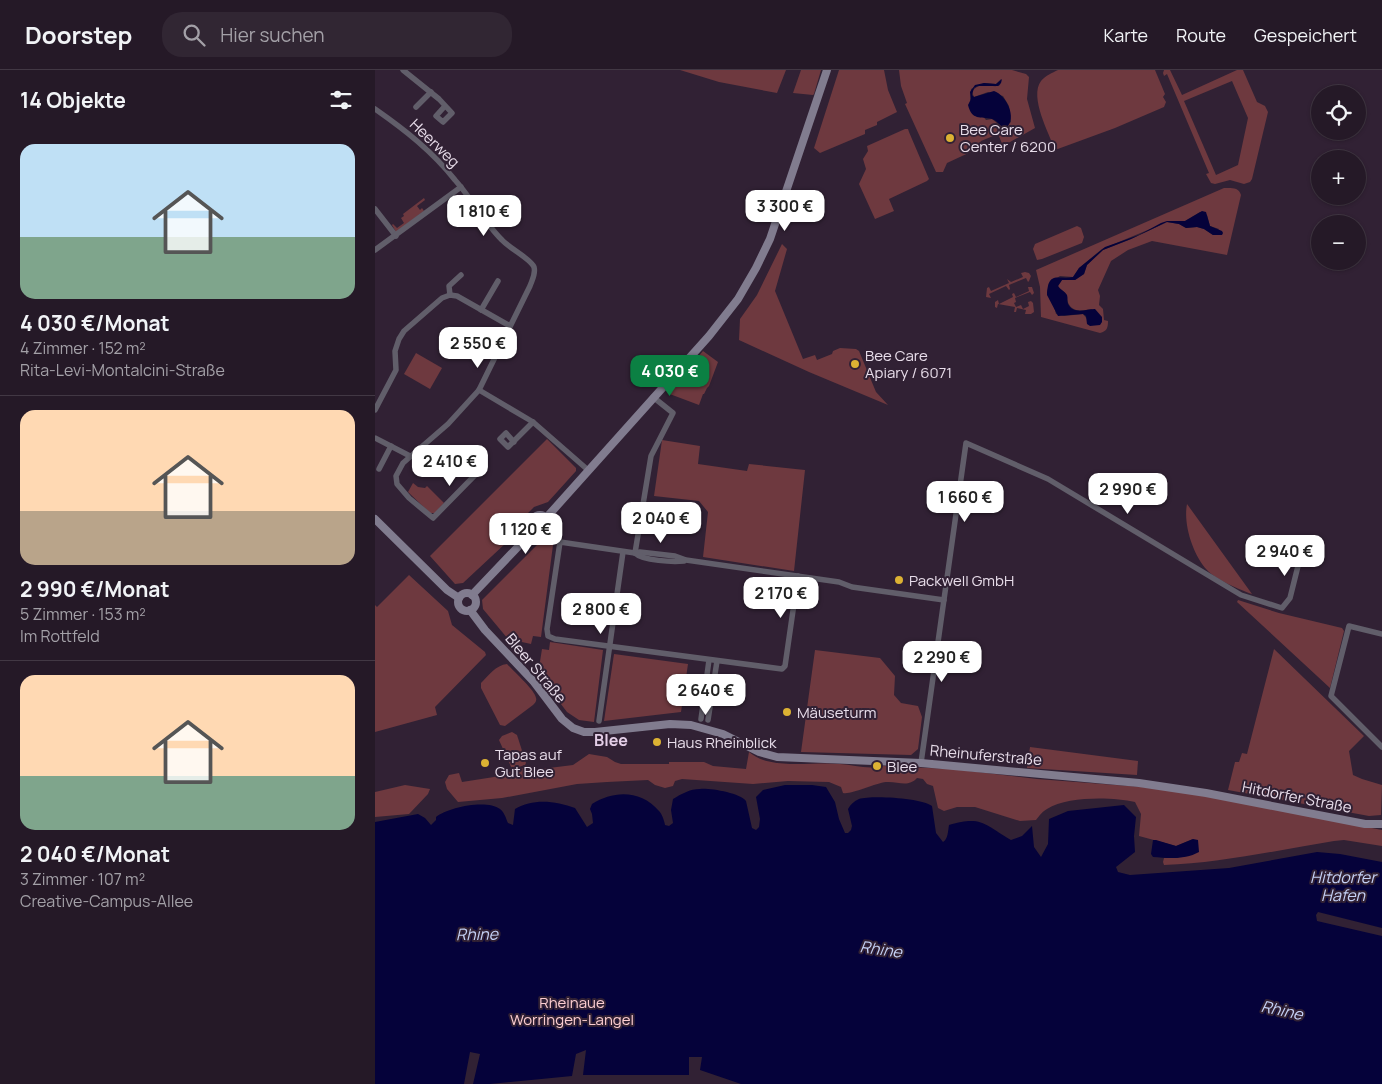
<!DOCTYPE html>
<html lang="de">
<meta charset="utf-8">
<style>
body{margin:0;font-family:Manrope,sans-serif;background:#312633;color:#f1f3f6;height:100vh;display:flex;flex-direction:column;font-size:19px;white-space:nowrap}
*{box-sizing:border-box;margin:0}
p{font-size:16px;color:#a3a0a7}
.icon{flex:none;width:28px;height:28px;fill:none;stroke:currentColor;stroke-width:2;stroke-linecap:round;stroke-linejoin:round}
.map{position:relative;flex:1;overflow:hidden}
.drawer{display:flex;flex-direction:column;background:#251927;width:375px}
.drawer>*{flex:none}
.buttons{position:absolute;left:936px;top:15px;display:grid;gap:10px}
.buttons a{display:grid;place-items:center;width:55px;height:55px;border-radius:50%;background:#251927;box-shadow:0 1px 4px #0004,0 0 0 1px #423844;font-size:25px}
.price{position:absolute;translate:-50% -42px;padding:0 11px;border-radius:10px;background:#fff;color:#222;font-size:16px;line-height:32px;filter:drop-shadow(0 1px 2px #0008)}
.price::after{content:'';position:absolute;left:50%;top:30px;width:15px;height:11px;margin-left:-8px;background:inherit;clip-path:polygon(0 0,100% 0,50% 100%)}
.price.selected{background:#0b8043;color:#fff}
ul{padding:0;list-style:none}
li{display:grid;align-content:center;gap:10px;height:265px;padding:0 20px}
li+li{border-top:1px solid #423844}
li span{display:grid;place-items:center;height:155px;border-radius:15px;color:#555}
li>.icon{margin-inline-start:auto}
span .icon{width:90px;height:90px;fill:#fffc;stroke-width:1}
li b{font-size:21px}
h2{display:flex;justify-content:space-between;align-items:center;height:60px;padding:0 20px;font-size:21px}
header{display:flex;align-items:center;gap:30px;box-sizing:border-box;height:70px;padding:0 25px;background:#251927;border-bottom:1px solid #423844}
header strong{font-size:24px}
nav{display:flex;gap:28px;margin-inline-start:auto;font-size:18px}
.search{width:350px;height:45px;background:#312633;display:flex;align-items:center;gap:12px;box-sizing:border-box;padding:0 18px;border-radius:20px;color:#a3a0a7;font-size:19px}
main{display:flex;flex:1;min-height:0}
.map>svg:first-child{display:block}
.green{fill:#6e393f;fill-rule:evenodd}
.water{fill:#05023a}
.lines{fill:none;stroke-linecap:round;stroke-linejoin:round}
.street{stroke:#615e6a;stroke-width:5.5}
.secondary{stroke:#817c8f;stroke-width:8}
.poi-dot{fill:#dcb233;stroke:#312134;stroke-width:2}
.labels{text-anchor:middle;dominant-baseline:central;stroke-width:4;stroke-linejoin:round;paint-order:stroke}
.poi-label{font-size:15px;fill:#e8ddea;stroke:#312134;text-anchor:start}
.street-label{font-size:15px;fill:#e8ddea;stroke:#312134}
.park-label{font-size:15px;fill:#fccdd1;stroke:#312134}
.neighbourhood-label{font-size:16px;font-weight:bold;fill:#e5cfe8;stroke:#312134}
.water-label{font-size:16px;font-style:italic;fill:#c5d1f6;stroke:#312134}
</style>
<header>
<strong>Doorstep</strong>
<div class="search"><svg class="icon" aria-label="search" viewBox="0 0 24 24"><circle cx="10" cy="10" r="6"/><path d="M15 15l6 6"/></svg>Hier suchen</div>
<nav><a>Karte</a><a>Route</a><a>Gespeichert</a></nav>
</header>
<main>
<section class="drawer">
<h2>14 Objekte<svg class="icon" aria-label="filters" viewBox="0 0 24 24"><path d="M4 7h16M4 17h16"/><circle cx="9" cy="7" r="2"/><circle cx="15" cy="17" r="2"/></svg></h2>
<ul>
<li><span style="background:linear-gradient(#bfe0f5 60%,#7fa58c 0)"><svg class="icon" aria-label="home" viewBox="0 0 24 24"><path d="M3 11l9-7 9 7M6 9v11h12V9"/></svg></span><div><b>4 030 €/Monat</b><p>4 Zimmer · 152 m²</p><p>Rita-Levi-Montalcini-Straße</p></div></li>
<li><span style="background:linear-gradient(#ffd9b3 65%,#b9a48a 0)"><svg class="icon" aria-label="home" viewBox="0 0 24 24"><path d="M3 11l9-7 9 7M6 9v11h12V9"/></svg></span><div><b>2 990 €/Monat</b><p>5 Zimmer · 153 m²</p><p>Im Rottfeld</p></div></li>
<li><span style="background:linear-gradient(#ffd9b3 65%,#7fa58c 0)"><svg class="icon" aria-label="home" viewBox="0 0 24 24"><path d="M3 11l9-7 9 7M6 9v11h12V9"/></svg></span><div><b>2 040 €/Monat</b><p>3 Zimmer · 107 m²</p><p>Creative-Campus-Allee</p></div></li>
</ul>
</section>
<div class="map">
<svg width="1007" height="1014" viewBox="0 0 1007 1014">
<rect width="100%" height="100%" fill="#312134"/>
<g class="green">
<path d="M305,0H411L402,23L344,12Z"/>
<path d="M426,0H446L439,24L438,25L418,23Z"/>
<path d="M464,0H509L513,20L522,42L502,52V55L490,60V64L445,83L439,78Z"/>
<path d="M524,0H637L651,4L654,7L652,29L660,58L628,76L623,64L606,71L600,80L572,93L568,102H561L530,34L532,33L526,16ZM626,9L625,15L623,16C614,17 603,12 597,22L599,27L613,22L628,26L634,36L636,52L628,58L617,49L611,50L595,30L596,19L609,13L621,14Z"/>
<path d="M683,0H780L790,24L788,27L791,32L789,37L740,58L680,80C674,63 654,27 666,11C671,5 677,3 683,0Z"/>
<path d="M789,0H795L807,25L862,0H868L882,32L890,36L893,42L877,109L875,112L869,114L855,110L840,114L836,113L831,104L834,103L792,4L789,6L788,3ZM857,11L873,48L863,95L841,105L809,31Z"/>
<path d="M530,59H533L534,62L554,109L552,111L514,129L519,141L500,149L484,114L491,99L488,89L493,81L492,76Z"/>
<path d="M849,118C856,118 864,117 866,125L852,185L777,171L753,180L736,191L723,220L725,226L724,235L728,239L729,250L733,251C733,258 732,261 725,263L666,247L665,217L661,200ZM825,142L832,145L835,156L844,159L838,165L829,159L822,157L811,158L804,154L792,152L810,151ZM792,152L756,169L728,180L712,195L709,204L700,210H687L683,216C684,218 687,220 689,222C690,223 692,229 692,230C696,243 706,241 717,239L712,249L708,244L689,246L681,244L678,233L672,224L674,213L685,206L698,207L704,198L727,179Z"/>
<path d="M49,128L50,130L42,136L45,140L47,138L49,141L21,162L17,155L18,154L22,158L29,153L26,148L29,146L28,144Z"/>
<path d="M702,156L706,158L709,167L707,173L667,189L662,190L658,179L660,174Z"/>
<path d="M407,174L412,179L400,221L428,289L440,285L442,290L457,284L458,281L465,278L481,279L484,281L501,322L513,335L434,302L364,270L365,249L382,225Z"/>
<path d="M650,202L654,203L656,206L654,211L653,212L651,208L634,215L635,219L634,220L631,216L614,224L616,228L611,227L612,218L614,217L616,221L634,213L632,209L636,212L648,207L646,203Z"/>
<path d="M653,217H657L659,223L657,225L655,222L640,228L641,232L639,233L641,237L646,235L648,239L654,236L653,232L656,231L658,233L659,242L656,244H650L651,240L642,238L641,242H639L640,237L623,234L622,238L620,237V232L623,230L624,234L638,227L637,224L639,223L641,227L654,221Z"/>
<path d="M328,281L343,292L334,316L332,318L329,324H328L324,335L292,323Z"/>
<path d="M41,283L67,298L55,319L29,304Z"/>
<path d="M172,369L201,398V401L173,432L159,437L146,450V459L88,513L80,514L55,486Z"/>
<path d="M287,370L325,376L323,394L372,401L374,394L430,400L419,501L328,487L333,442L324,431L279,426Z"/>
<path d="M38,413L43,417L50,418L52,416L69,433L60,443H55L33,422Z"/>
<path d="M812,434L877,524C865,520 840,509 832,500C818,485 808,454 812,434Z"/>
<path d="M172,470L178,475L166,567L158,566L156,574L133,569L108,539L107,530L166,471Z"/>
<path d="M34,505L73,541L77,555L110,582L111,585L60,637L62,645L0,662V535L2,537Z"/>
<path d="M863,530L904,543L967,558L969,561L955,618L862,532Z"/>
<path d="M175,572L228,580L219,652L204,650L192,642L163,604L167,579L174,580Z"/>
<path d="M899,579L989,666L974,681L978,705L987,709L1007,715L1006,745L994,746L853,720L860,692H864L867,683L872,684Z"/>
<path d="M440,580L505,588L520,606L519,625L526,633L543,636L547,647L543,679L536,685L426,682Z"/>
<path d="M239,584L313,594L306,642L229,651Z"/>
<path d="M132,594C138,601 160,620 161,628C162,631 160,633 158,635L130,656L125,655L106,618V613C113,606 121,595 132,594Z"/>
<path d="M137,662L142,665L151,693L150,695L137,699L124,670L127,666Z"/>
<path d="M655,677L763,691L762,705L652,698Z"/>
<path d="M374,682C396,701 438,691 465,694C479,695 494,700 507,696L577,699L662,709L767,717L827,725L1007,760V776L969,770L959,771C903,780 846,793 789,795L788,792L789,788H803L818,769L801,776L764,766L766,744L760,732C737,727 693,726 672,739C668,741 664,746 661,750L645,751L600,737H582L569,741L563,738L558,716L552,714L548,709L542,708C533,718 523,711 511,712C500,713 476,725 468,723L466,717L454,712L413,711L378,714L307,709L300,711L298,716L290,718L280,715L273,710L232,712L202,714L127,728L83,732L72,719L70,712L74,705L84,703L87,712L119,707L154,696L158,700L198,695L214,684L232,687L240,692L246,694H294V692H329L338,696L371,699Z"/>
<path d="M30,715L55,719L53,724L34,744L0,747V722Z"/>
</g>
<g class="water">
<path d="M627,9L626,13L623,16H603L599,18L597,25L599,27L619,21C631,25 643,48 631,58C625,57 623,51 617,49C605,46 597,51 593,35L596,29L595,22L600,15L609,13L621,14Z"/>
<path d="M827,141L831,142L835,156L847,161L848,163L847,165H838L829,159L822,157L811,158L804,154L792,152L756,169L728,180L712,195L709,204L700,210H687L683,216C685,220 690,221 692,225C693,228 692,231 693,234C699,245 711,239 720,239L727,247V252L725,255L715,256L712,254L711,246L708,244L683,246L672,225C673,200 683,210 698,207L704,198L730,177L764,165L786,153L792,151H810Z"/>
<path d="M410,715H437L451,717L460,732L464,749L470,763H473L476,760L477,756L473,739C476,734 479,731 484,729C497,725 546,728 557,736L561,763L568,772C573,769 573,761 574,755C607,745 610,755 636,770L647,766L657,756L659,777L666,787L673,774L674,749L693,741L749,735L761,747L759,766L760,782L741,797L743,802L755,805L854,798L942,782L965,784L1007,792V858L943,842L941,845L942,851L1007,866V1014H366L325,1000L327,987H314V1005H208L211,980L201,984L197,1006L115,1014H98L105,984L95,982L89,1014H0V752L43,744L50,748L56,755L61,750V747C73,737 112,729 125,739C130,743 131,749 133,753L138,755L140,739C158,728 181,731 200,738L212,757L218,753L217,744L215,739L217,734C239,720 266,720 284,741C287,744 289,750 290,755L294,756L298,753L296,740L298,729C306,724 315,719 325,719C335,718 365,723 371,731L377,758L381,760L384,757L385,749L381,727L388,720Z"/>
<path d="M818,769L823,770L824,782C810,790 793,788 778,787L776,784L778,770H781L801,776Z"/>
</g>
<g class="lines">
<g class="street">
<path d="M28,0L64,29L77,43L68,52L61,46L70,36"/>
<path d="M41,37L56,22"/>
<path d="M0,39C30,60 57,81 80,110C97,129 109,152 127,170C134,178 156,189 159,197C161,204 157,210 155,216L104,320L73,354L28,393L21,406L22,414L34,428L58,448L106,399"/>
<path d="M0,139L21,166"/>
<path d="M0,180L86,117"/>
<path d="M75,225L74,216L86,205"/>
<path d="M106,240L123,211"/>
<path d="M104,320L158,352L213,400"/>
<path d="M0,340L21,300L20,281L24,269L29,261L67,228L75,225L82,226L135,256"/>
<path d="M0,368L35,386"/>
<path d="M139,372L131,363L125,369L133,377L158,352"/>
<path d="M4,399L16,376"/>
<path d="M171,460L185,472L260,483L265,482L300,486L311,490L464,512L477,517L569,530"/>
<path d="M185,472L172,559L173,566L180,569L407,599L410,596L423,506"/>
<path d="M260,483L276,386L298,343L278,327"/>
<path d="M260,483C268,491 298,492 309,491"/>
<path d="M1007,564L974,556L956,626L1007,677"/>
<path d="M326,649L334,590"/>
<path d="M333,650L342,591"/>
<path d="M224,651L248,482"/>
<path d="M546,693L591,373L673,409L866,525L907,538L915,528L926,484"/>
</g>
<g class="secondary">
<circle cx="165" cy="454" r="9"/>
<path d="M171,448L334,266L363,229L381,198L395,169L452,0"/>
<path d="M0,449L72,520L84,528"/>
<circle cx="92" cy="532" r="9"/>
<path d="M97,525L159,460"/>
<path d="M95,540L110,560L159,612L187,649L198,658L209,662H220L295,654L316,655L348,664L384,682L402,687L546,693L764,713L831,723L990,754H1007"/>
</g>
</g>
<g class="poi-dot">
<circle cx="575" cy="68" r="5"/>
<circle cx="480" cy="294" r="5"/>
<circle cx="524" cy="510" r="5"/>
<circle cx="412" cy="642" r="5"/>
<circle cx="282" cy="672" r="5"/>
<circle cx="110" cy="693" r="5"/>
<circle cx="502" cy="696" r="5"/>
</g>
<g class="labels">
<g class="poi-label">
<text x="585" y="59">Bee Care<tspan x="585" dy="17">Center / 6200</tspan></text>
<text x="490" y="285">Bee Care<tspan x="490" dy="17">Apiary / 6071</tspan></text>
<text x="534" y="510">Packwell GmbH</text>
<text x="422" y="642">Mäuseturm</text>
<text x="292" y="672">Haus Rheinblick</text>
<text x="120" y="684">Tapas auf<tspan x="120" dy="17">Gut Blee</tspan></text>
<text x="512" y="696">Blee</text>
</g>
<g class="street-label">
<text transform="translate(60 73) rotate(44)">Heerweg</text>
<text transform="translate(161 598) rotate(50)">Bleer Straße</text>
<text transform="translate(611 685) rotate(5)">Rheinuferstraße</text>
<text transform="translate(922 727) rotate(11)">Hitdorfer Straße</text>
</g>
<g class="park-label">
<text x="197" y="932">Rheinaue<tspan x="197" dy="17">Worringen-Langel</tspan></text>
</g>
<g class="neighbourhood-label">
<text x="236" y="670">Blee</text>
</g>
<g class="water-label">
<text x="968" y="807">Hitdorfer<tspan x="968" dy="18">Hafen</tspan></text>
<text transform="translate(102 864) rotate(-1)">Rhine</text>
<text transform="translate(506 879) rotate(8)">Rhine</text>
<text transform="translate(907 940) rotate(12)">Rhine</text>
</g>
</g>
</svg>
<div class="buttons">
<a><svg class="icon" aria-label="locate" viewBox="0 0 24 24"><circle cx="12" cy="12" r="6"/><path d="M12 2v4M12 18v4M2 12h4M18 12h4"/></svg></a>
<a>+</a>
<a>−</a>
</div>
<b class="price" style="left:410px;top:162px">3 300 €</b>
<b class="price" style="left:109px;top:167px">1 810 €</b>
<b class="price" style="left:103px;top:299px">2 550 €</b>
<b class="price selected" style="left:295px;top:327px">4 030 €</b>
<b class="price" style="left:75px;top:417px">2 410 €</b>
<b class="price" style="left:753px;top:445px">2 990 €</b>
<b class="price" style="left:590px;top:453px">1 660 €</b>
<b class="price" style="left:286px;top:474px">2 040 €</b>
<b class="price" style="left:151px;top:485px">1 120 €</b>
<b class="price" style="left:910px;top:507px">2 940 €</b>
<b class="price" style="left:406px;top:549px">2 170 €</b>
<b class="price" style="left:226px;top:565px">2 800 €</b>
<b class="price" style="left:567px;top:613px">2 290 €</b>
<b class="price" style="left:331px;top:646px">2 640 €</b>
</div>
</main>
